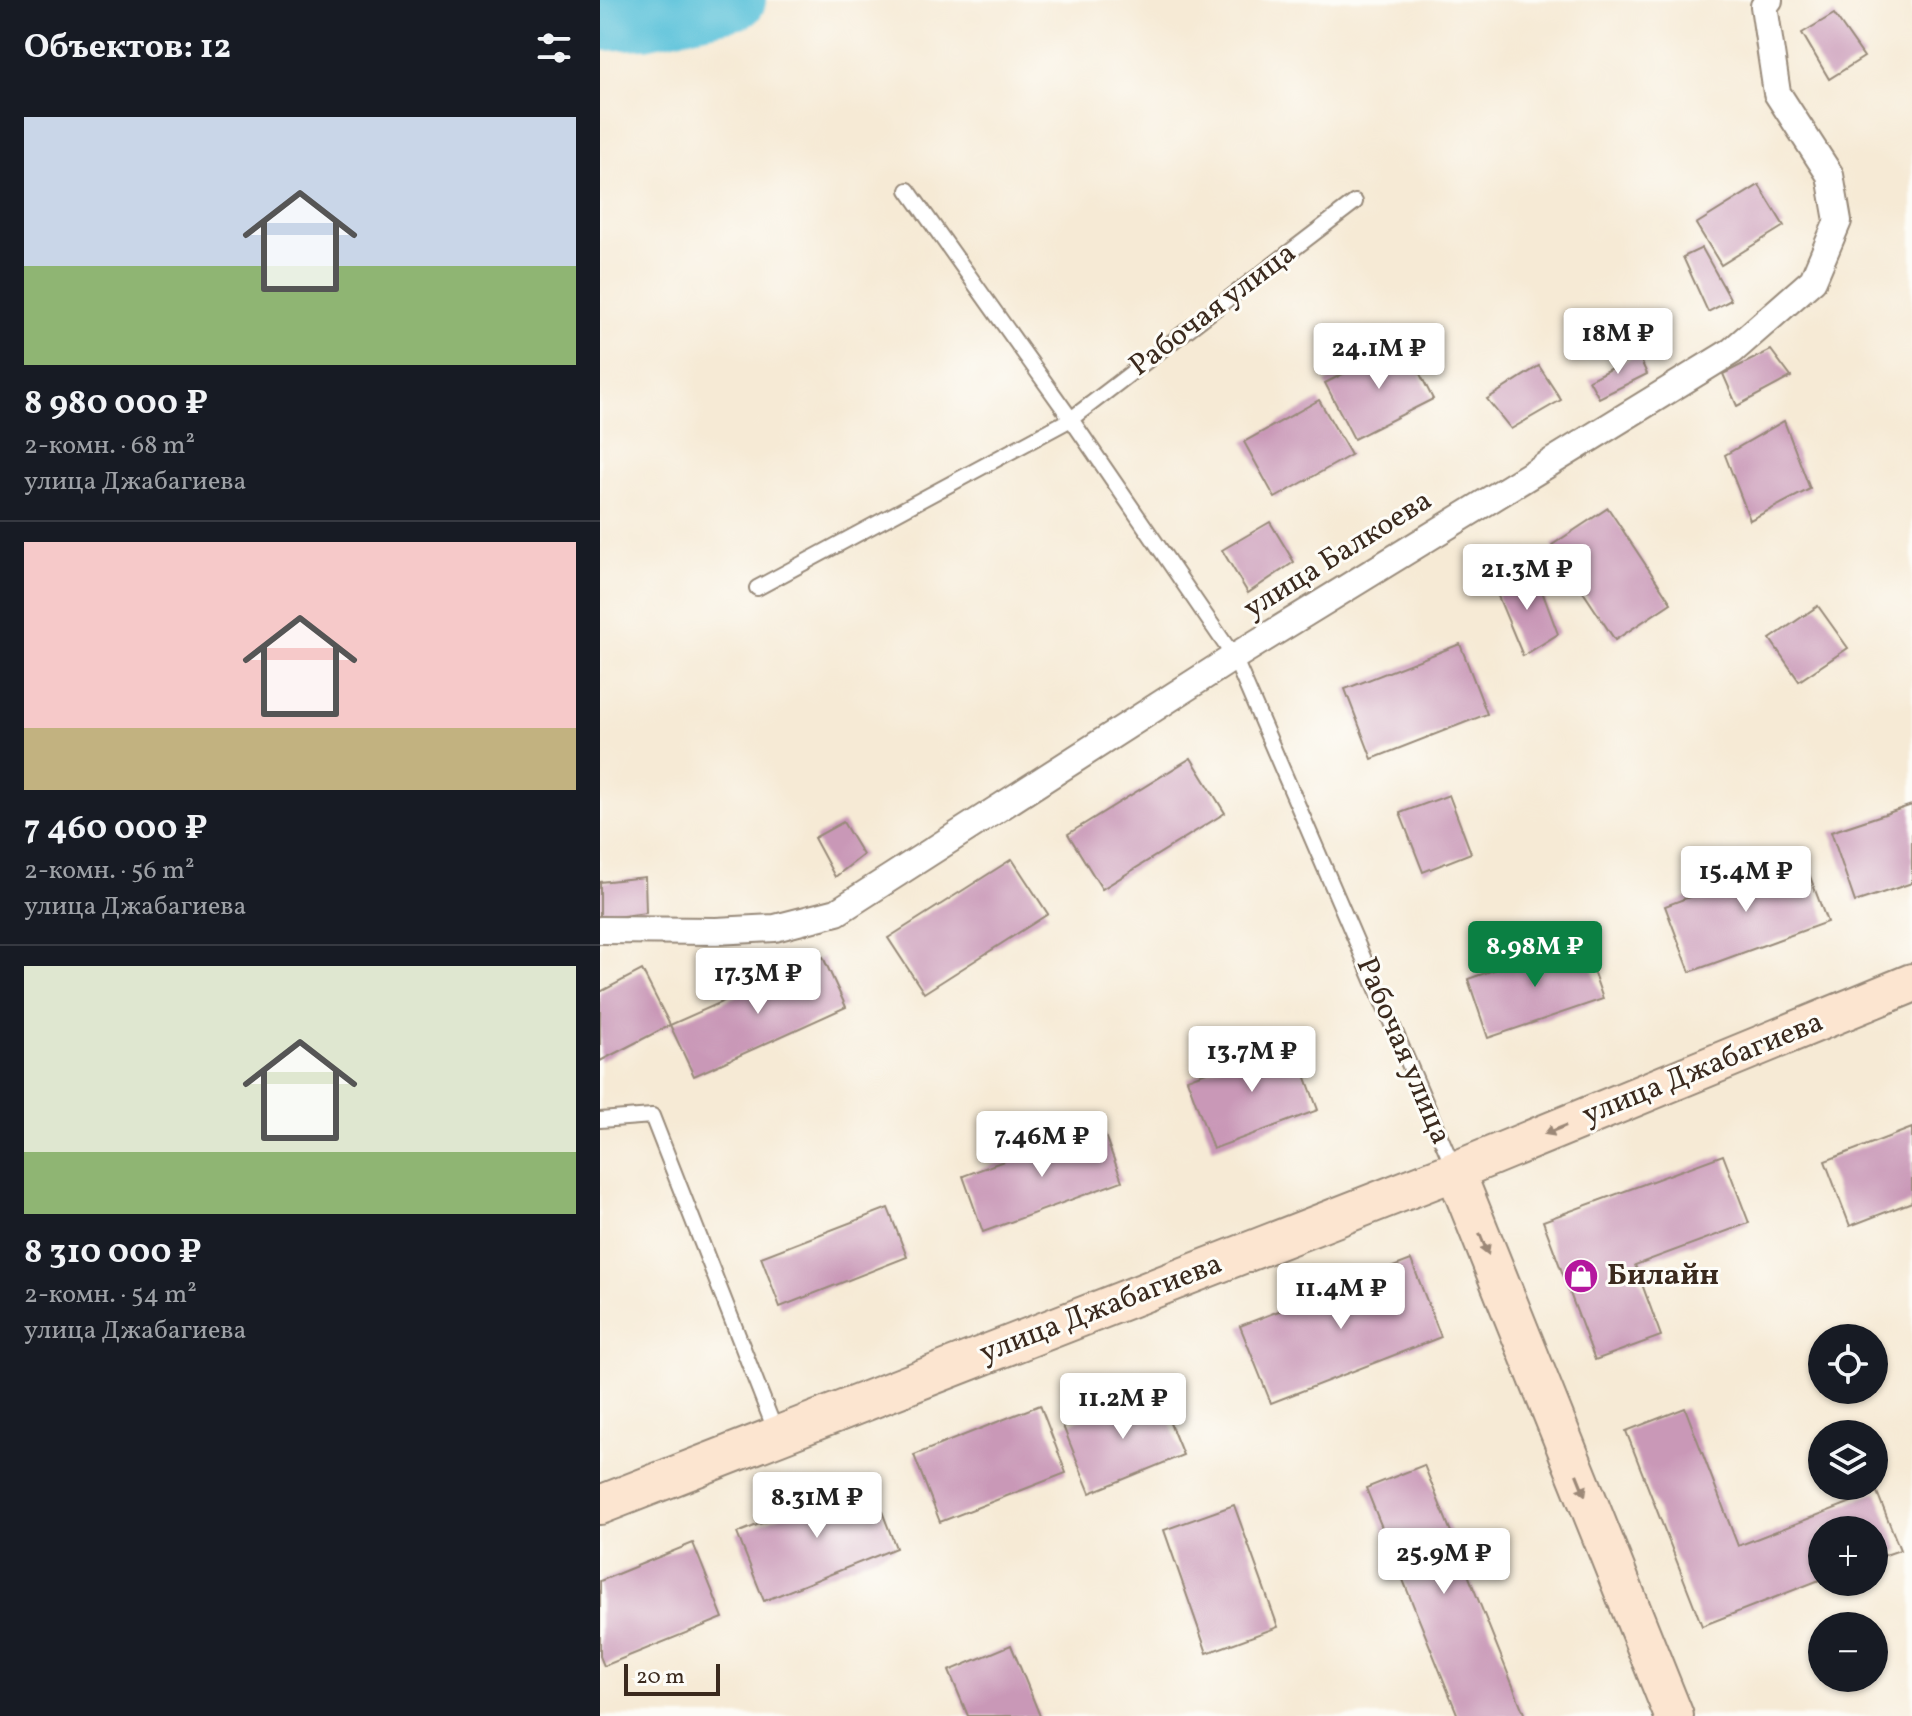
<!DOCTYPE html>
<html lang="ru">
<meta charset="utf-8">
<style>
body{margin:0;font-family:Vollkorn,serif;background:#242831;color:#f1f3f6;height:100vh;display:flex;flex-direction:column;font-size:30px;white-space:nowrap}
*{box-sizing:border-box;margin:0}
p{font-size:26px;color:#9ea1a6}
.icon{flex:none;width:44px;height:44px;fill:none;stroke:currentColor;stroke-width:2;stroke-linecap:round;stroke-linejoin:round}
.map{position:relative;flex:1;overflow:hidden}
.panel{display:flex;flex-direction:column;background:#171b24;width:600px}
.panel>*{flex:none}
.buttons{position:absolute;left:1208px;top:1324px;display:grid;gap:16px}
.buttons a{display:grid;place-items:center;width:80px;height:80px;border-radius:50%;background:#171b24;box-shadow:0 2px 6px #0004;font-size:40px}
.scale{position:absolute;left:24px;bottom:20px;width:96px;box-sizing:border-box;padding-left:8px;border:4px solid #3b2a1e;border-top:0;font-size:22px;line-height:28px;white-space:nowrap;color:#3b2a1e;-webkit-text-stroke:6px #fdfcf7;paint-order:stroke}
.price{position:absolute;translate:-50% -68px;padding:0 18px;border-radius:8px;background:#fff;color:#222;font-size:26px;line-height:52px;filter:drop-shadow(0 2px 4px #0008)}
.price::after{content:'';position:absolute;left:50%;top:48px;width:24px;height:18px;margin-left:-12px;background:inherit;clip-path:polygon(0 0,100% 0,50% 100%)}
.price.on{background:#0b8043;color:#fff}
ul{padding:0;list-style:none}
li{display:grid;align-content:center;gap:16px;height:424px;padding:0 24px}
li+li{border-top:2px solid #363941}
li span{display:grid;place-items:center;height:248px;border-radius:0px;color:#555}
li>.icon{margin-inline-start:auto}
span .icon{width:144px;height:144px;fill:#fffc;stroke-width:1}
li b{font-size:34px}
h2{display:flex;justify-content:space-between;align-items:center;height:96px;padding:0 24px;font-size:34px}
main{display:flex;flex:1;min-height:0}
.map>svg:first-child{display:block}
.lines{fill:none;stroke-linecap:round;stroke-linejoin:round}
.river{stroke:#5cc2da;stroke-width:58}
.building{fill:#c998b7}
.service-casing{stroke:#988a7a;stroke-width:18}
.minor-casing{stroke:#988a7a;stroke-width:30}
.secondary-casing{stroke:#988a7a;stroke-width:42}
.service{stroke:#fff;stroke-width:14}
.minor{stroke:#fff;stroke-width:26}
.secondary{stroke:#fce5d0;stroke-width:38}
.oneway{fill:#9c8877}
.labels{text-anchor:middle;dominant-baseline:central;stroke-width:6;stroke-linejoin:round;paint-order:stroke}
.street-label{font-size:30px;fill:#3b2a1e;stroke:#fdfcf7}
.poi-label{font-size:30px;font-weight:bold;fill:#3b2a1e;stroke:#fdfcf7;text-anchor:start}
</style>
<main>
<section class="panel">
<h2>Объектов: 12<svg class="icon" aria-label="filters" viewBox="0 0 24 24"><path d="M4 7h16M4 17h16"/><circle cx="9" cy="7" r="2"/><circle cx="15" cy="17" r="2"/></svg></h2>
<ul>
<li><span style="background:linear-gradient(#c9d6e8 60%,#8fb573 0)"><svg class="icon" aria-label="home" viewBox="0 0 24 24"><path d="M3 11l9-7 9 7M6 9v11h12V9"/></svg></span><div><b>8 980 000 ₽</b><p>2-комн. · 68 m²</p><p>улица Джабагиева</p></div></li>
<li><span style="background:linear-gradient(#f6c9c9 75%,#c2b280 0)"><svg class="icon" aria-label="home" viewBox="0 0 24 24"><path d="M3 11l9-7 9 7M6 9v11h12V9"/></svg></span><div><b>7 460 000 ₽</b><p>2-комн. · 56 m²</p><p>улица Джабагиева</p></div></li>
<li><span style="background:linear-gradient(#dfe7d0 75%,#8fb573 0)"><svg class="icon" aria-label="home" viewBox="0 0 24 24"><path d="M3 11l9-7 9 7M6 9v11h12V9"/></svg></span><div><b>8 310 000 ₽</b><p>2-комн. · 54 m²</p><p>улица Джабагиева</p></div></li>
</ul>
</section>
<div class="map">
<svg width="1312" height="1716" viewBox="0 0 1312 1716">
<rect width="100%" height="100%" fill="#fdfcf7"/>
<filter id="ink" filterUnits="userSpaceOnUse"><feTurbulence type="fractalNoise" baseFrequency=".0125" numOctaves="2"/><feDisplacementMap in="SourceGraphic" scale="16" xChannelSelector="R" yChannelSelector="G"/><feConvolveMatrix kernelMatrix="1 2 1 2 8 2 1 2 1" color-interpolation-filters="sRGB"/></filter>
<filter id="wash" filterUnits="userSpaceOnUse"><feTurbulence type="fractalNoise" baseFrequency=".006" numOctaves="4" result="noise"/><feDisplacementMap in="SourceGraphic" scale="32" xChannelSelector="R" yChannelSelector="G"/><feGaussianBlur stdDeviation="1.8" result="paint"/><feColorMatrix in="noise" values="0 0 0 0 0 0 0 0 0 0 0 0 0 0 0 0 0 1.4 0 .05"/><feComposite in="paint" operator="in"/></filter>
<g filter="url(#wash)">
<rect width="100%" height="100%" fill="#f6ead5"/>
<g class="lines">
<path class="river" d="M0,22L42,20L137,0"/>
</g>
<g id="blocks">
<g class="building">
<path d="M1234,14L1264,57L1229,79L1202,33Z"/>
<path d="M1159,185L1184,226L1121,265L1096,224Z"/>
<path d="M1102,248L1131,300L1108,312L1083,257Z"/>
<path d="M804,343L833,399L754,439L725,383Z"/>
<path d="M1171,350L1191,377L1137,406L1123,374Z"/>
<path d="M1038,354L1047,374L999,398L989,380Z"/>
<path d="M939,366L961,400L911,429L887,399Z"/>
<path d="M719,400L751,455L675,498L644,442Z"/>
<path d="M1184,421L1210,489L1150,520L1125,455Z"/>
<path d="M1008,508L1071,603L1015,640L952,545Z"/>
<path d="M670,522L694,562L648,593L622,550Z"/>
<path d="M934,570L958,634L923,656L895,589Z"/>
<path d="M1218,606L1248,648L1199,681L1170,639Z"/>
<path d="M860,644L887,714L772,759L745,689Z"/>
<path d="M591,758L625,813L502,889L468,834Z"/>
<path d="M849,795L871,853L823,872L800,813Z"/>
<path d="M1312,805V883L1255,902L1231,832Z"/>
<path d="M243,822L263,855L235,877L214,838Z"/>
<path d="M1202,855L1227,922L1090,972L1065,906Z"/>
<path d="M412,859L448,914L324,993L288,938Z"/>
<path d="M45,877L46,913L0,919V882Z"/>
<path d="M982,939L1003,999L888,1038L868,979Z"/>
<path d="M223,957L246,1007L94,1076L70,1025Z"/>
<path d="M42,970L70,1025L0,1061V992Z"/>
<path d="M692,1040L718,1110L613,1149L587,1079Z"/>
<path d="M501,1125L522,1181L383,1232L363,1176Z"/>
<path d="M1312,1128V1202L1250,1226L1225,1161Z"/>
<path d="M1123,1155L1149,1223L1035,1265L1061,1336L995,1360L943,1221Z"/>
<path d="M288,1208L307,1257L180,1307L161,1257Z"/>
<path d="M811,1260L841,1337L671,1403L640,1326Z"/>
<path d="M556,1389L583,1455L490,1493L463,1426Z"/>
<path d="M440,1405L466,1473L340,1522L314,1455Z"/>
<path d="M1085,1408L1138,1546L1277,1492L1300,1550L1274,1559V1530H1222V1579L1102,1626L1026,1431Z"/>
<path d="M824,1465L925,1716H858L766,1488Z"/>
<path d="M270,1480L296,1548L164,1601L137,1533Z"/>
<path d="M634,1505L678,1627L607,1653L564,1530Z"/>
<path d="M93,1543L123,1618L4,1666L0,1656V1581Z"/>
<path d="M411,1645L440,1716H368L349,1671Z"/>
</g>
</g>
</g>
<g filter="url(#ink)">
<use href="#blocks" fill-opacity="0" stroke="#988a7a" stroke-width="2"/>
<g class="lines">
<g class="service-casing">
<g id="service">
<path d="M308,190L471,419L634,657L855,1171"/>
<path d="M157,588L471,419L755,202"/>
<path d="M0,1120L52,1116L177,1435"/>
</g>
</g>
<g class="minor-casing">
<path id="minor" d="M0,930L116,931L175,928L237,912L634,657L1132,351L1213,280L1238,221L1230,175L1177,93L1164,6L1169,0"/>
</g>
<g class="secondary-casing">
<g id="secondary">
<path d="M855,1171L1074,1716"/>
<path d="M0,1505L855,1171L1312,983"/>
</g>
</g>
<use href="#service" class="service"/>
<use href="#minor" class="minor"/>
<use href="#secondary" class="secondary"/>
</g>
<defs><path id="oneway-solid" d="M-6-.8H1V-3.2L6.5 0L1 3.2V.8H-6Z" transform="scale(2)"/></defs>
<g class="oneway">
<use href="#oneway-solid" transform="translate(955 1130) rotate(158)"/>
<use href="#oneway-solid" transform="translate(884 1244) rotate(68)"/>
<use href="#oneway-solid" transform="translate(981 1485) rotate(68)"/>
</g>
</g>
<defs>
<g id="shop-disc" transform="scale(1.8)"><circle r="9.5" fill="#b5179e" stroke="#fdfcf7"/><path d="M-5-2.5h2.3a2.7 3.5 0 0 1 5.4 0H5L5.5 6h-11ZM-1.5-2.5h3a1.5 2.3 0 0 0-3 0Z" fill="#fff"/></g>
</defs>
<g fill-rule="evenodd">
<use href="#shop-disc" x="981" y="1276"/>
</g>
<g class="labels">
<g class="street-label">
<text transform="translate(613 310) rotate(-37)">Рабочая улица</text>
<text transform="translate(738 555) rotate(-32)">улица Балкоева</text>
<text transform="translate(803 1051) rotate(67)">Рабочая улица</text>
<text transform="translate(1103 1069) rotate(-22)">улица Джабагиева</text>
<text transform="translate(501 1309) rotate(-21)">улица Джабагиева</text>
</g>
<g class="poi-label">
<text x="1007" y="1276">Билайн</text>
</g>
</g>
</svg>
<div class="buttons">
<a><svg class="icon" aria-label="locate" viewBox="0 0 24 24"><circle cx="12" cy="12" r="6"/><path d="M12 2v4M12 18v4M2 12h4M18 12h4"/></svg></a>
<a><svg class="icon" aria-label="layers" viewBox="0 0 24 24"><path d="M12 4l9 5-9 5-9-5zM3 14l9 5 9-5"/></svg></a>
<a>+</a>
<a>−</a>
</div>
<div class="scale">20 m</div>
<b class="price" style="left:1018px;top:376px">18M ₽</b>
<b class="price" style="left:779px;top:391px">24.1M ₽</b>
<b class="price" style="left:927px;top:612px">21.3M ₽</b>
<b class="price" style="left:1146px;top:914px">15.4M ₽</b>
<b class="price on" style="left:935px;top:989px">8.98M ₽</b>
<b class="price" style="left:158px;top:1016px">17.3M ₽</b>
<b class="price" style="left:652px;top:1094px">13.7M ₽</b>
<b class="price" style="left:442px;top:1179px">7.46M ₽</b>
<b class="price" style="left:741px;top:1331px">11.4M ₽</b>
<b class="price" style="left:523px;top:1441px">11.2M ₽</b>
<b class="price" style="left:217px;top:1540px">8.31M ₽</b>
<b class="price" style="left:844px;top:1596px">25.9M ₽</b>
</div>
</main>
